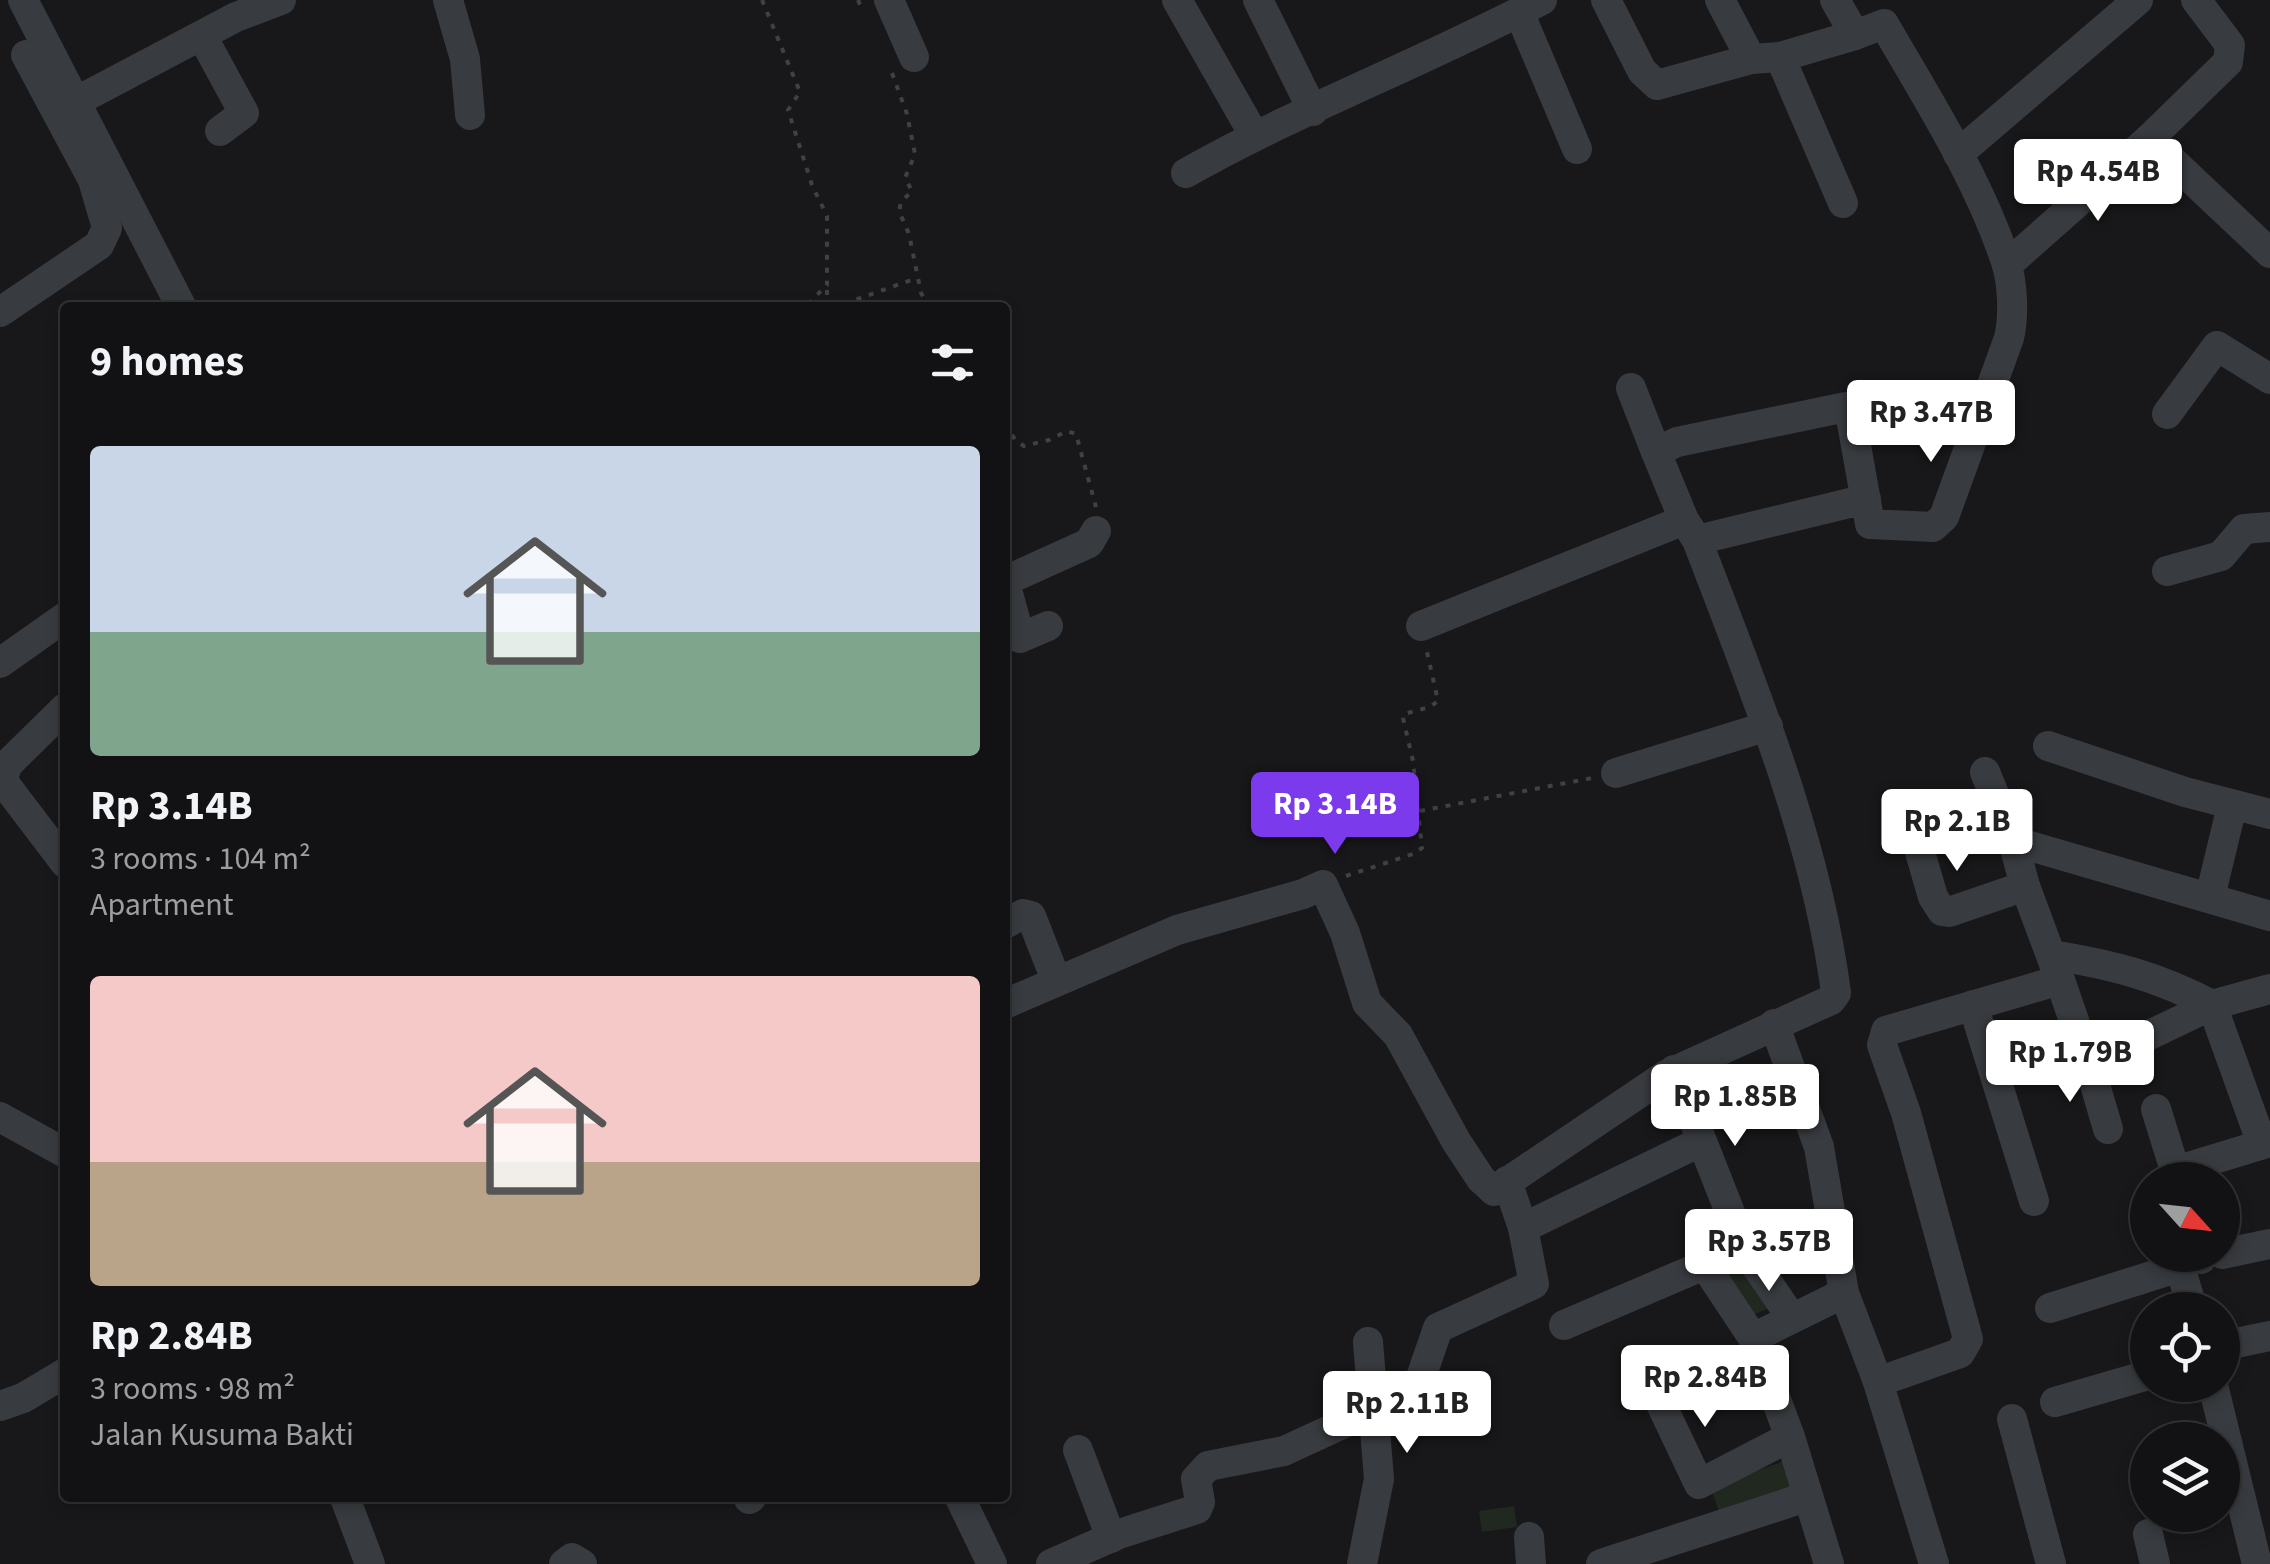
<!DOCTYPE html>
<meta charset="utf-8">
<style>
body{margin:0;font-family:"Source Sans 3",sans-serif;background:#1b1b1d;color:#f1f3f6;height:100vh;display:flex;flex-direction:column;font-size:38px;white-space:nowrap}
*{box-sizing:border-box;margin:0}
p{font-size:32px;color:#9c9ea0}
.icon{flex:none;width:55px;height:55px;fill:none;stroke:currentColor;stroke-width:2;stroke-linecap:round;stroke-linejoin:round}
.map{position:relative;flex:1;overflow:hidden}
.drawer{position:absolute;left:60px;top:302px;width:950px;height:1200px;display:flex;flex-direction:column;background:#121214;border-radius:10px;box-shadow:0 5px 15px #0003,0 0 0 2px #313234}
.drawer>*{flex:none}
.needle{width:65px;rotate:117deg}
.tools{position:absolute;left:2130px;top:1162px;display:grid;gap:20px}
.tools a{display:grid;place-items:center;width:110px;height:110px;border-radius:50%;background:#121214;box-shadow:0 5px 15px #0003,0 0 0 2px #313234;font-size:50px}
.price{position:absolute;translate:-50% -85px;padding:0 22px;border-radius:10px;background:#fff;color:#222;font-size:32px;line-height:65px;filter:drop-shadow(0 2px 5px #0008)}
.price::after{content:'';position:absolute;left:50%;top:60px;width:30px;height:22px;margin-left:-15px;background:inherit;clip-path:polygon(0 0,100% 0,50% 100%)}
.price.on{background:#7c3aed;color:#fff}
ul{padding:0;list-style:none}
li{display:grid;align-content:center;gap:20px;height:530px;padding:0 30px}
li span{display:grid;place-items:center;height:310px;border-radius:10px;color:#555}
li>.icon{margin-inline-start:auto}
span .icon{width:180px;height:180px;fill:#fffc;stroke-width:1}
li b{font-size:42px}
h2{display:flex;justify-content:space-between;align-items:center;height:120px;padding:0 30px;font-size:42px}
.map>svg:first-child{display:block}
.green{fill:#20281f}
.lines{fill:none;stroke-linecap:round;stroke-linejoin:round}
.path{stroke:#3e4246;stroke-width:4;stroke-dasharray:5 8;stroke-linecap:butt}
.minor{stroke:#383b3f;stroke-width:30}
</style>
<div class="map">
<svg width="2270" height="1564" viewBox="0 0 2270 1564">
<rect width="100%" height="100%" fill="#18181a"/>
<g class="green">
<path d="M1745,1260L1767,1309L1746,1318L1725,1269Z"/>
<path d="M1785,1461L1794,1490L1720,1514L1710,1486Z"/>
<path d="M1514,1506L1517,1527L1482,1532L1479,1511Z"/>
</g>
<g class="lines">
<g class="path">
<path d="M762,0L800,92L788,110L812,185L827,216V285L804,308"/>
<path d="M858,0L862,9"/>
<path d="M892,73L907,114L915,154L905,178L912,191L901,202L899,211L909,234L921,293L930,308"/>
<path d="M827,308V287"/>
<path d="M832,308L917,278"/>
<path d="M1005,424L1016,441L1024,446L1049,440L1067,431L1076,434L1096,507"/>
<path d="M1420,811L1592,778"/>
<path d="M1346,876L1413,854L1422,848L1413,761L1403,718L1404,714L1430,707L1438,701L1427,652"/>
</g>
<g class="minor">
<path d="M23,0L182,308"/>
<path d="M448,0L465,59L470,115"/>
<path d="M889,0L914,57"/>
<path d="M1177,0L1254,135"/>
<path d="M1258,0L1313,111"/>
<path d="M1606,0L1642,71L1657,85L1751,59L1780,57L1855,35"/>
<path d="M1720,0L1751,59"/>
<path d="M1835,0L1855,35L1884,24C1928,100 1978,178 2006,262C2013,284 2014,317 2009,338L1944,517L1933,527L1870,524L1850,412L1846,407L1677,442L1656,452L1684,520L1697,540L1866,499"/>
<path d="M1519,12L1577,149"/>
<path d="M202,36L244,113L220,131"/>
<path d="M1780,57L1843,203"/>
<path d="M77,101L236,17L281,0"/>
<path d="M2149,139L2270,253"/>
<path d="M1958,154L2138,0"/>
<path d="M1186,173C1301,108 1425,62 1542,0"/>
<path d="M2007,265L2149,139L2228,62L2230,45L2196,0"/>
<path d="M0,312L99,245L107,228L93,180L26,55"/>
<path d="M1631,388L1656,452"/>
<path d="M2167,414L2217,346L2270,379"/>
<path d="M2167,571L2221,556L2244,529L2270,527"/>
<path d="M1005,581L1089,543L1096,531"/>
<path d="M1005,582L1020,638L1048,626"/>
<path d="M1421,626L1684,520"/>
<path d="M0,663L65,617"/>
<path d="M65,708L8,764L2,780L65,863"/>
<path d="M2048,746L2185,792L2270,814"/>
<path d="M1985,772L2013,841"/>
<path d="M1616,773L1768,726"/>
<path d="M1911,821L1933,897L1942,911L1949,912L2025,886"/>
<path d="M2210,897L2232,806"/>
<path d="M1005,924L1023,914L1031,916L1056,980"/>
<path d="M2052,955C2113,965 2157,976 2212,1005L2270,989"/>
<path d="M2060,980L2089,1064L2212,1005L2262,1144"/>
<path d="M1005,1004L1177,930L1303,894L1323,885L1345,933L1367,1003L1398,1035L1456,1141L1481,1179L1494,1191L1666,1075L1831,1000L1836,993C1816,838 1752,685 1697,540"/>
<path d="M1973,1005L2034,1201"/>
<path d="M1774,1024L1819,1147L1844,1293L1878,1382"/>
<path d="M2089,1064L2108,1129"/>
<path d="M1674,1070L1744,1248L1791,1317"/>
<path d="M2156,1109L2178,1180"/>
<path d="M0,1117L65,1153"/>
<path d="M2175,1171L2270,1142"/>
<path d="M1523,1228L1700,1142"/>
<path d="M2222,1254L2270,1244"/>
<path d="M2200,1255L2201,1259"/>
<path d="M1704,1264L1753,1338L1844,1293"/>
<path d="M2050,1308L2180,1267L2193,1310"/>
<path d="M1564,1325L1744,1248"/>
<path d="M1753,1338L1790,1437L1829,1564"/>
<path d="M2222,1346L2270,1336"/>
<path d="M1641,1362L1699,1484L1790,1437"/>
<path d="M2213,1385L2257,1564"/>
<path d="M2055,1402L2148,1375"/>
<path d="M0,1406L23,1398L65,1373"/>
<path d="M2012,1419L2051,1564"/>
<path d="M1078,1450L1111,1538"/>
<path d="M345,1498L370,1564"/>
<path d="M960,1498L992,1564"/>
<path d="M749,1499L751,1498"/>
<path d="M2148,1534L2155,1564"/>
<path d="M1529,1537L1531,1564"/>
<path d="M564,1564L572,1558L582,1564"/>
<path d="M1051,1564L1119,1534L1197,1509L1200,1502L1196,1479L1208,1466L1284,1451L1373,1410L1404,1400L1419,1383L1438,1328L1534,1284L1523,1228L1507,1181"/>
<path d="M1362,1564L1379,1479L1368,1342"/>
<path d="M1601,1564L1806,1497"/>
<path d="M1934,1564L1878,1382L1960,1353L1968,1339L1906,1113L1882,1045L1886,1031L2060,980L2025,886L2013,841L2270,916"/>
</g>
</g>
</svg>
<div class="tools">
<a><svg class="needle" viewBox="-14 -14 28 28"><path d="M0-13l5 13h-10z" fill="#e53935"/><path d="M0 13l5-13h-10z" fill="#9c9ea0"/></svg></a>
<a><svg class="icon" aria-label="locate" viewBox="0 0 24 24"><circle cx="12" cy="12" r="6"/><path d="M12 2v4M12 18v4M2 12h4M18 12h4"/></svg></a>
<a><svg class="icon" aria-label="layers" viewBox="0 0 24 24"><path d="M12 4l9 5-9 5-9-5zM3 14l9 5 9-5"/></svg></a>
</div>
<b class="price" style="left:2098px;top:224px">Rp 4.54B</b>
<b class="price" style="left:1931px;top:465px">Rp 3.47B</b>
<b class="price on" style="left:1335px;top:857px">Rp 3.14B</b>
<b class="price" style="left:1957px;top:874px">Rp 2.1B</b>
<b class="price" style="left:2070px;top:1105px">Rp 1.79B</b>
<b class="price" style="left:1735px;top:1149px">Rp 1.85B</b>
<b class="price" style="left:1769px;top:1294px">Rp 3.57B</b>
<b class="price" style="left:1705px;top:1430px">Rp 2.84B</b>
<b class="price" style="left:1407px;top:1456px">Rp 2.11B</b>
<section class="drawer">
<h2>9 homes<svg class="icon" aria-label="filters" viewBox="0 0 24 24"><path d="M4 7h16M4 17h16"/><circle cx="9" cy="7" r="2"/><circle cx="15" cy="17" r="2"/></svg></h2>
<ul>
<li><span style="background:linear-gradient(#c9d6e8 60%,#7fa58c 0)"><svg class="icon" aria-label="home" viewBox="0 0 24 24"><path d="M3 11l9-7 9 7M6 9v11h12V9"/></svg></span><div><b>Rp 3.14B</b><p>3 rooms · 104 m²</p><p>Apartment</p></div></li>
<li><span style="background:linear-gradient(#f6c9c9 60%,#b9a48a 0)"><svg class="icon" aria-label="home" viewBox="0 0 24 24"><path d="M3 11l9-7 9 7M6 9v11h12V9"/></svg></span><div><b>Rp 2.84B</b><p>3 rooms · 98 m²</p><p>Jalan Kusuma Bakti</p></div></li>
</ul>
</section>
</div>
